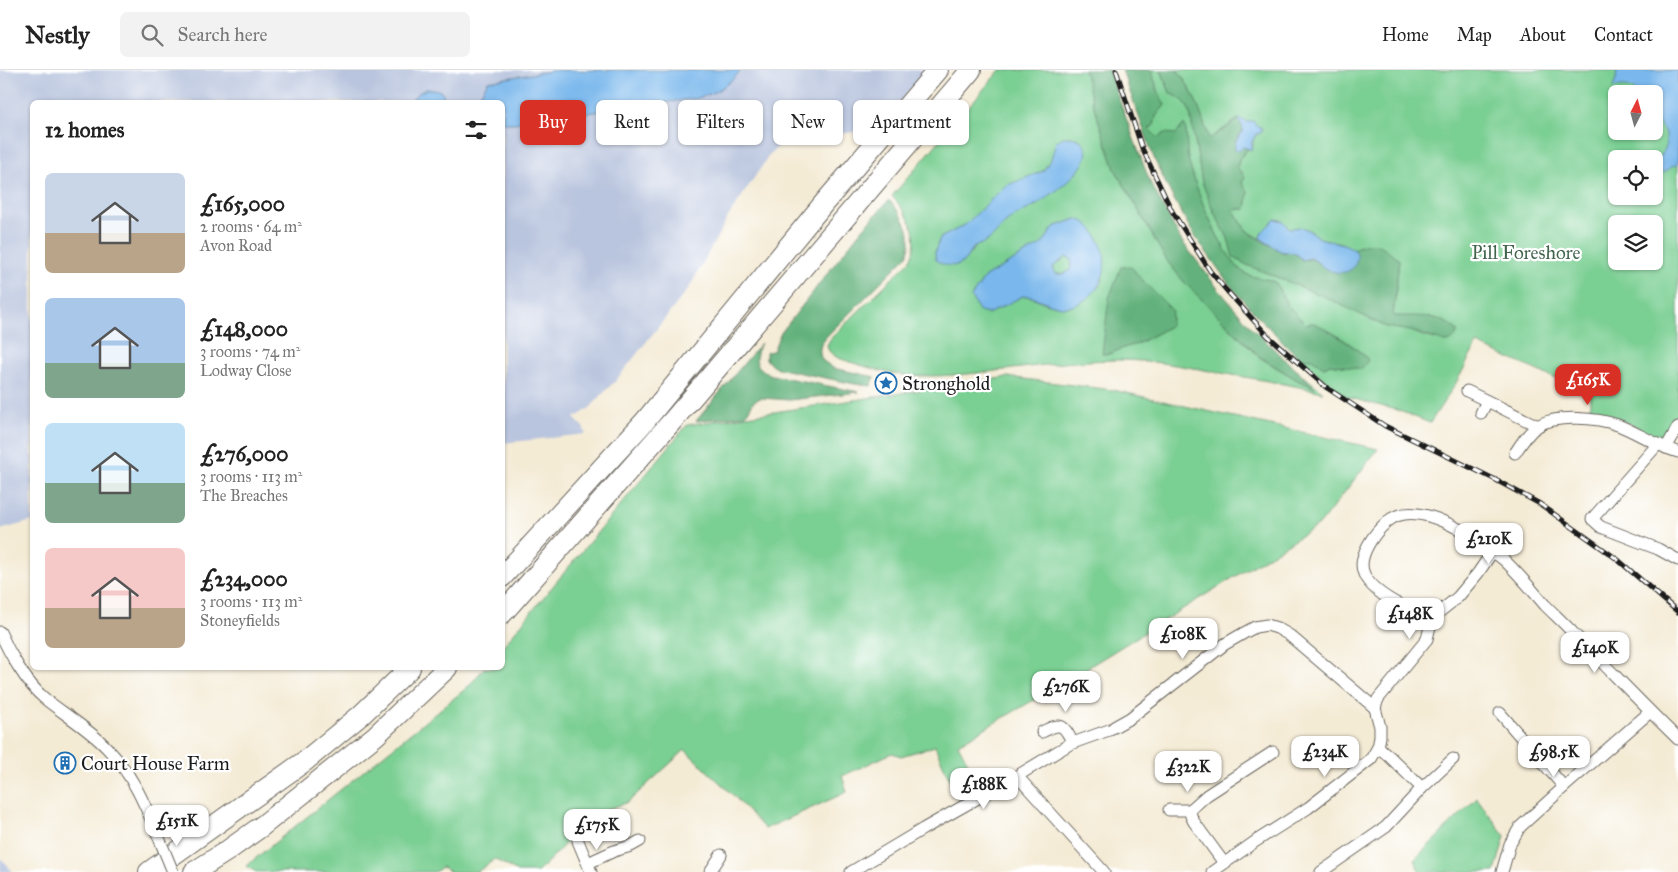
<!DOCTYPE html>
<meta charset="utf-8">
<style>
body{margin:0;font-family:"IM FELL Great Primer",serif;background:#f2f2f2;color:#222;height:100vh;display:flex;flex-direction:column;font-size:19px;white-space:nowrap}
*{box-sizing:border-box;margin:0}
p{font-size:16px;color:#767676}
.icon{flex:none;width:28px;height:28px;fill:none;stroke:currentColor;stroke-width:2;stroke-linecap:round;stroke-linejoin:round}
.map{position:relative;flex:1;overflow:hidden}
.sheet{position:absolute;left:30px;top:30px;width:475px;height:570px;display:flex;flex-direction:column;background:#fff;border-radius:8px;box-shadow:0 1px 4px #0004}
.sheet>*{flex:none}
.top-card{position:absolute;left:520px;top:30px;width:475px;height:45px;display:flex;gap:10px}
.needle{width:32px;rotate:6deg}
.tools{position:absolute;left:1608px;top:15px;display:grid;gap:10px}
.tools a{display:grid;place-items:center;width:55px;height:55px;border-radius:8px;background:#fff;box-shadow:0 1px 4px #0004;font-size:25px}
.price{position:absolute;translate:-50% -42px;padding:0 11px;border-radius:10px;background:#fff;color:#222;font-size:16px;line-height:32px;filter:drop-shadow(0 1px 2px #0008)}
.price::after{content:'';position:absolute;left:50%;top:30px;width:15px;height:11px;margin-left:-8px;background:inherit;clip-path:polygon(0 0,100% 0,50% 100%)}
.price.selected{background:#d93025;color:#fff}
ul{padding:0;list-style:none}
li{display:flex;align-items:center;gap:15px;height:125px;padding:0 15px}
li span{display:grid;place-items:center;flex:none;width:140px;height:100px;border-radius:8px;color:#555}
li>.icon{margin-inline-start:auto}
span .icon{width:60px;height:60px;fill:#fffc;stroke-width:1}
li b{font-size:21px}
h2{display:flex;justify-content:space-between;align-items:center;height:60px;padding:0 15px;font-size:21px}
.tag{padding:0 18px;border-radius:8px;background:#fff;box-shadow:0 1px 4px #0004;font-size:18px;line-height:45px}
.tag.selected{background:#d93025;color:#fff}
header{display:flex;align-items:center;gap:30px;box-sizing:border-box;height:70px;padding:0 25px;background:#fff;border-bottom:1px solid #e0e0e0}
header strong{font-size:24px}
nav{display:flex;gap:28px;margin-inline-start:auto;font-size:18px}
.search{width:350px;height:45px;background:#f2f2f2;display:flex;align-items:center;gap:12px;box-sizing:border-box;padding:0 18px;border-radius:8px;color:#767676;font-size:19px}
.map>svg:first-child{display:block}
.industrial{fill:#b9c5de}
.green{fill:#7acf93;stroke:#4b7658;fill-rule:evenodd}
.forest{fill:#63b27d;stroke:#40674c}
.water{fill:#79b7ec;stroke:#4a6a84;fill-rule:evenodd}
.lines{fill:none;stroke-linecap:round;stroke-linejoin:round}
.minor-casing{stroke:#68645d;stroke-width:13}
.motorway-casing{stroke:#68645d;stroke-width:22}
.minor{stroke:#fff;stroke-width:11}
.motorway{stroke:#fff;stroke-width:20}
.rail-casing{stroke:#1c1c1c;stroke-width:5}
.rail{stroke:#fff;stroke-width:3;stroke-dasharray:9;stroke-linecap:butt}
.minor-bridge-casing{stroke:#68645d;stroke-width:13;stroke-linecap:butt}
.minor-bridge{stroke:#fff;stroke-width:11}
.labels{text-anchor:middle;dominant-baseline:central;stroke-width:4.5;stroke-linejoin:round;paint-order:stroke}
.park-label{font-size:19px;fill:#42644c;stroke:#fff}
.poi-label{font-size:19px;fill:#1c1c1c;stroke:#fff;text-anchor:start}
</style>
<header>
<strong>Nestly</strong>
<div class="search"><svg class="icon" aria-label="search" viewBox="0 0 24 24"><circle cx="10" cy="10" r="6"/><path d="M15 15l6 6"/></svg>Search here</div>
<nav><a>Home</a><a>Map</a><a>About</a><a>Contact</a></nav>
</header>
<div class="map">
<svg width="1678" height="802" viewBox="0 0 1678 802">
<rect width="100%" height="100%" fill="#fff"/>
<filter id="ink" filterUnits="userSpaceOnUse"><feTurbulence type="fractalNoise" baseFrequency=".02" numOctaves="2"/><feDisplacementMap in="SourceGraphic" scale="10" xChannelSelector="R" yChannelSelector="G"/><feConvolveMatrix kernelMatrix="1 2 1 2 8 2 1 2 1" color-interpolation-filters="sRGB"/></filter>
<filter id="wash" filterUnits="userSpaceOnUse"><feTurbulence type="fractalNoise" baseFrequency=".0096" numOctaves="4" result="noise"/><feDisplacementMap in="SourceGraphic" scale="20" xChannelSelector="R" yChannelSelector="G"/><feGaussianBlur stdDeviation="1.12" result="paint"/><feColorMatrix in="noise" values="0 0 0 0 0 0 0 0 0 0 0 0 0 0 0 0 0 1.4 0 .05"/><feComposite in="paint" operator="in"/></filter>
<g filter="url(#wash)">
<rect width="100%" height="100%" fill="#f4ebd5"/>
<g class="industrial">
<path d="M0,0H927L882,52L870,59L848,63H813L797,66L780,75L770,84L728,147L689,218L613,314H612L589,339L574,348L583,357L586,364L503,373L502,32H32V451L0,460Z"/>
<path d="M0,787L13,802H0Z"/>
</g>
<g class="green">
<path d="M1000,0H1084L1093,34L1115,99L1167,191L1185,213L1259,287L1299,311L1313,316L1303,308L1304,306L1323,322C1287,314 1251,308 1215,302C1183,296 1150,290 1117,290C1049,290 980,308 913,306C891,305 870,298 850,292C841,289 828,286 827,275L831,268L909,192C923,166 909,146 892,126ZM1070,67L1081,71L1037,135L1024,140L1007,151L988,170L976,176L963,192L935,182L940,168L965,155L1005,117L1043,101L1051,89L1053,84ZM1076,149L1103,210C1092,229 1071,241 1049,234C1040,232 1033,225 1023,226L985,244L971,227L985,207L1042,174L1054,157ZM1131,196L1139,207L1172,240L1170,256L1137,274L1126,277L1109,284Z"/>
<path d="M1151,0H1161L1170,23C1182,30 1185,29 1190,43L1202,112L1214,142L1228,168L1233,187L1247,195L1323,226L1386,257L1411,261L1423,266L1449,272L1457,261V260L1435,248L1393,246L1399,190L1361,175L1353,180L1341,173L1319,168L1309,160L1299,157L1289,159L1281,150L1275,149L1261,164V169L1246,160L1234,141L1238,139H1246L1248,123L1242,113L1243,103L1237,97L1240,88L1247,79L1251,80L1253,76V68L1258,64L1254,51L1248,52L1238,49L1209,69C1201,44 1194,20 1177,0H1678V349L1670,363L1663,369L1660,367L1659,369C1635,356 1618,346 1590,343V324L1477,274L1456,313L1430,353L1397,340L1346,327L1299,288L1312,289L1324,297L1330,294L1362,299L1367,288C1355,276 1321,252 1306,254L1287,235L1276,213C1266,207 1252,209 1243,202C1221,185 1194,116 1188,88C1185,78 1185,68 1186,57L1184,55L1176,64L1158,69L1149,59L1154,55L1156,46L1165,35L1159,24ZM1616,24H1654V61H1616ZM1616,89H1654V126H1616ZM1616,154H1654V191H1616Z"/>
<path d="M1065,187L1070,188L1072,191L1070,200L1064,204H1056L1053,197Z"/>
<path d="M1008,307L1113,320L1378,379L1320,454L1058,616L958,674L981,718L959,731L935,676L901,686L892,683L842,706L847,722L765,759L734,726L685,680L628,732L594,744L538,802H517L495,789L477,802H451L442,797L435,802H256L246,796L469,616L484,598H502L503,576L687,355Z"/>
<path d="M1477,728L1505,766L1495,802H1420L1414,790Z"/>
</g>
<g class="forest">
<path d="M1084,0H1108L1150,112L1181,170L1219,220L1252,258L1315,318L1299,311L1260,287L1185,213L1167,191L1115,99L1093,34Z"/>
<path d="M1122,0H1151L1159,24L1165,35L1156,46L1154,55L1149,59L1158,68L1165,63L1176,64L1184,54C1188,61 1186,79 1188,88C1194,116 1221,185 1243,202C1253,209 1266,207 1276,213L1287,235L1306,254C1308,253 1312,253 1314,253C1325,257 1362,281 1368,290L1362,299L1330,294L1324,297L1312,289L1299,288L1257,246L1229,214L1194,165L1172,126L1155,91Z"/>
<path d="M1161,0H1177C1194,20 1201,44 1209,69L1238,50L1243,56V60L1236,70L1239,80L1243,77L1247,79L1240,88L1237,97L1245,107L1242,113L1248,122L1246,139H1238L1234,141L1246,160L1256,167L1282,182L1294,183L1302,190L1312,189C1323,197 1330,201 1343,202L1356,182L1353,180C1374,168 1383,175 1399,190L1393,246C1417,247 1436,242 1457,260V264C1454,269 1451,272 1445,272L1411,261L1386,257L1323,226L1247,195L1233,187L1228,168L1214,142L1202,112L1190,43C1185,29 1182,30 1170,23Z"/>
<path d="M889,130C903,145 916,164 907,186L829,264C821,272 817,279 822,290L833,298L875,307L871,316L855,314L781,299L771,295L766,289V282L773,281L780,264L859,163Z"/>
<path d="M1131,196L1139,207L1172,240L1170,256L1137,274L1126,277L1109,284H1102L1109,228L1121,197Z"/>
<path d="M761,273C753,290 754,297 772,305L859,322L790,330L761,328L754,331L746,345L696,351Z"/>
</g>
<g class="water">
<path d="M556,0H741C729,15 716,23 698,28L514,53H503L502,32H476L488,11Z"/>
<path d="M1617,0H1678V95L1673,96L1665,102L1654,103V98L1666,75V64L1654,46V24H1639C1631,16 1623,16 1613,18L1616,9Z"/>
<path d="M426,19C433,19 438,19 443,23L444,32H411L417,24Z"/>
<path d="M1239,49L1248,52L1254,51L1256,55L1262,58L1261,63L1256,64L1252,72V80L1243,77L1239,80H1235C1233,65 1251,63 1238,50Z"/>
<path d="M1063,67C1071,67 1079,67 1084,74C1098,94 1052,124 1039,133C1029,140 1018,143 1009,150C1001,156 995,166 987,171C984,174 980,174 976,176C969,180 967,192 958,195C950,197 942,195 936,190L935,182L940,168L965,155L1005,116L1043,101L1051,89L1056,72Z"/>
<path d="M1076,149C1083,150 1088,154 1092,159C1108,179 1110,207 1091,225C1084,231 1076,236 1067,237C1052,238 1041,228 1027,226H1023L988,244L980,242L971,227L985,207L1042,174L1054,157ZM1066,187L1070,188L1072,191L1070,200L1064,204H1056L1053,197Z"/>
<path d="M1275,149L1283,151L1289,158C1294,159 1298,156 1304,158C1311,160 1314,166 1320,168C1329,172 1355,173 1357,185C1358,188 1356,193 1354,196C1348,206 1331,203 1323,197C1319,194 1315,189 1310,188C1307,188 1305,189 1303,190L1294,183L1280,181L1260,168L1262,162Z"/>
</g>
</g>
<g filter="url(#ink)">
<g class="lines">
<g class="minor-casing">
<g id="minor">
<path d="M1467,321L1538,356"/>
<path d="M1481,343L1487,331"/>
<path d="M1658,374L1592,449L1601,457L1658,479L1678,490"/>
<path d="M1666,378L1678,357"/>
<path d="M1515,383C1521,374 1529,361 1538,356C1556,344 1598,348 1618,355C1638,363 1657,376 1678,382"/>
<path d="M1493,481L1478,503L1458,527L1432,548C1411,542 1373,525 1364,504C1356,487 1375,462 1387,452C1417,425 1480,470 1504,490C1519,504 1532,520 1545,535C1555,545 1565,554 1574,564C1609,599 1643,635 1678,669"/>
<path d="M0,562C9,583 27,614 44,628C65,645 89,659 107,678C132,704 143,730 157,763"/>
<path d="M1500,643L1564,717"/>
<path d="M1114,657L1130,648L1225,574L1244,563L1255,557L1267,555L1277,558L1289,565L1375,638"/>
<path d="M1042,662C1062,652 1063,654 1073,673"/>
<path d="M1378,677L1389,686L1422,718L1453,689"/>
<path d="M1017,706L1104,802"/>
<path d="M1169,740H1190"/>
<path d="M578,771L591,802"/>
<path d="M588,793L614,781L631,776L640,771"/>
<path d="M1224,793L1194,752L1191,746L1190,740L1207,725L1273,682"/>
<path d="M710,802L721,785"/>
<path d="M851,802L923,759L1017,706L1070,674L1109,660"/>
<path d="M1212,802L1256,771L1308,738L1371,689L1378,677L1380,667V657L1375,638L1378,629L1427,569L1432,548"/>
<path d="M1321,802L1386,757L1422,718"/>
<path d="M1502,802L1510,774L1520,757L1564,717L1650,642"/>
</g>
</g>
<g class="motorway-casing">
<g id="motorway">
<path d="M502,507L645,351L824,133L938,0"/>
<path d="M502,544L674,349L971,0"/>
<path d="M149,802L305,691L361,645L410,598"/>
<path d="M194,802L227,781L262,756L375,666L447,598"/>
</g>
</g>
<use href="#minor" class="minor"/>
<use href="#motorway" class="motorway"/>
<g class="rail-casing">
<path id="rail" d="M1116,0L1142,78L1172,141L1210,201L1226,220L1268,266L1327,318L1385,356L1494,409L1540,434L1617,489L1678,542"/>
</g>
<use href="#rail" class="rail"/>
<g class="minor-bridge-casing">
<path id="minor-bridge" d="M157,763L173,802"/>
</g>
<use href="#minor-bridge" class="minor-bridge"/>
</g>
</g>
<defs>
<g id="sight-ring" transform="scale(1.125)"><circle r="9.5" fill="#fff" stroke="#1f6fb2" stroke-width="1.5"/><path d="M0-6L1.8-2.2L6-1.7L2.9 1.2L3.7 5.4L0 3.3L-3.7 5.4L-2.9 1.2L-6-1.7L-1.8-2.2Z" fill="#1f6fb2"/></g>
<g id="building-ring" transform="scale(1.125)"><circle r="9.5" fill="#fff" stroke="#1f6fb2" stroke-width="1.5"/><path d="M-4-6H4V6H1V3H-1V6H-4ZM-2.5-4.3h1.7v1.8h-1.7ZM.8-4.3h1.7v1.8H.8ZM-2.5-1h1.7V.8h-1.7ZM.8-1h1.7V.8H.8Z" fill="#1f6fb2"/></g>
</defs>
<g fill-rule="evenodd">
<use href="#sight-ring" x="886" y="313"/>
<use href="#building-ring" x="65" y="693"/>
</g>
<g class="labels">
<g class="park-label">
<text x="1526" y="182">Pill Foreshore</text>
</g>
<g class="poi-label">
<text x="902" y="313">Stronghold</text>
<text x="81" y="693">Court House Farm</text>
</g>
</g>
</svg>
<div class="tools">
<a><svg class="needle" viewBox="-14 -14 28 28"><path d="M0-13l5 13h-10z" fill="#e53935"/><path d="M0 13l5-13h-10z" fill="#767676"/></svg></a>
<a><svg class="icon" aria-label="locate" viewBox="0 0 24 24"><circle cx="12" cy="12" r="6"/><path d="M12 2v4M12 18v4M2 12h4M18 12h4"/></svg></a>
<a><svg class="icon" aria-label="layers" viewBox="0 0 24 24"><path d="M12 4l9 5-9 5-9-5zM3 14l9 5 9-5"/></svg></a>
</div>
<b class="price selected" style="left:1588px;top:336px">£165K</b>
<b class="price" style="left:1489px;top:495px">£210K</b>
<b class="price" style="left:1410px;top:570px">£148K</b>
<b class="price" style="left:1183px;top:590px">£108K</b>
<b class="price" style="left:1595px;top:604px">£140K</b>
<b class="price" style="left:1066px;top:643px">£276K</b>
<b class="price" style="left:1325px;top:708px">£234K</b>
<b class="price" style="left:1554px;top:708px">£98.5K</b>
<b class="price" style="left:1188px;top:723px">£322K</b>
<b class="price" style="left:984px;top:740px">£188K</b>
<b class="price" style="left:177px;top:777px">£151K</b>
<b class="price" style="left:597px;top:781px">£175K</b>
<div class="top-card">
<a class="tag selected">Buy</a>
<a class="tag">Rent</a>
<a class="tag">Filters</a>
<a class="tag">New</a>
<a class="tag">Apartment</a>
</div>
<section class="sheet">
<h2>12 homes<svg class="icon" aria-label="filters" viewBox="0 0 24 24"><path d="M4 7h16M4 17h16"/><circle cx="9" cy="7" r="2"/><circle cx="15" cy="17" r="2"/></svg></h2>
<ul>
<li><span style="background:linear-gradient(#c9d6e8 60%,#b9a48a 0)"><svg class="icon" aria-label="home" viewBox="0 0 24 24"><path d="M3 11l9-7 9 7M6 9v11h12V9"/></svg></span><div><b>£165,000</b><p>2 rooms · 64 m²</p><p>Avon Road</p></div></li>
<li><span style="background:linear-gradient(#a9c7e8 65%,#7fa58c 0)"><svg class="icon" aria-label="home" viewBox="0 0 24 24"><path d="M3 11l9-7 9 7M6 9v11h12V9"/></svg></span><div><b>£148,000</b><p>3 rooms · 74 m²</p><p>Lodway Close</p></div></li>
<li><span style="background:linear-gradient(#bfe0f5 60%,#7fa58c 0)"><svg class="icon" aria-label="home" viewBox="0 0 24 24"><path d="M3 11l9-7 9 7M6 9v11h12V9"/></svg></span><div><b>£276,000</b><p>3 rooms · 113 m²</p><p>The Breaches</p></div></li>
<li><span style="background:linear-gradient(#f6c9c9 60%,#b9a48a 0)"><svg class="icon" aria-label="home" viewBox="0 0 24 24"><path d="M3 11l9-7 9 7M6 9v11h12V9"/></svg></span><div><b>£234,000</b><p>3 rooms · 113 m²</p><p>Stoneyfields</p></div></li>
</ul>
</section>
</div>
